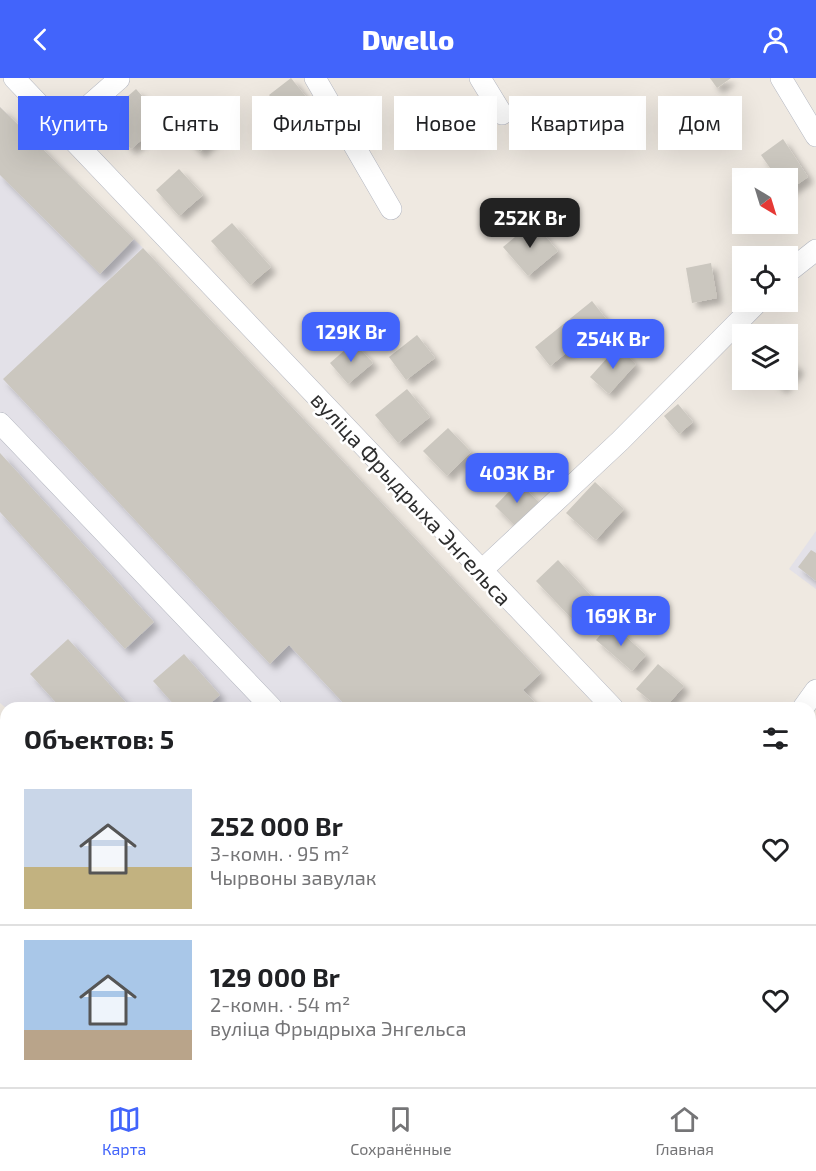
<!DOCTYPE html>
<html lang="ru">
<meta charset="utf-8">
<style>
body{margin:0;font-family:"Exo 2",sans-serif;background:#f2f2f2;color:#202124;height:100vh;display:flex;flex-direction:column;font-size:22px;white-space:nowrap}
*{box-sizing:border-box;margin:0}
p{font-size:20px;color:#757577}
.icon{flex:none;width:33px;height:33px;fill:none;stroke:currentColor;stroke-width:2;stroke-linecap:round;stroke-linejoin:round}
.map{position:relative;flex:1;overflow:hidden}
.panel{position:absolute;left:0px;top:624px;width:816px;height:386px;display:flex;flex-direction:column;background:#fff;border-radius:18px 18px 0 0;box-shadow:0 6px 24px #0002}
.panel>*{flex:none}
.banner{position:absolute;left:18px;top:18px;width:780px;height:54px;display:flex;gap:12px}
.needle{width:39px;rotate:142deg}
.controls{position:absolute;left:732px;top:90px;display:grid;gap:12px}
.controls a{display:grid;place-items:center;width:66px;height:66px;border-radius:0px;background:#fff;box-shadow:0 6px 24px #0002;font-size:30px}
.price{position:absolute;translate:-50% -51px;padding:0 14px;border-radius:12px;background:#4264fb;color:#fff;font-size:20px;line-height:39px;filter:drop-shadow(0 2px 3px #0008)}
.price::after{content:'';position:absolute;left:50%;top:36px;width:18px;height:14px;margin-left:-9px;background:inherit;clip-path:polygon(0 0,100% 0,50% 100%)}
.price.selected{background:#222;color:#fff}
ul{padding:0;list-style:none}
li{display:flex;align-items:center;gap:18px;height:150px;padding:0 24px}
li+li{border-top:2px solid #e0e0e0}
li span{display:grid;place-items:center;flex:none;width:168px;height:120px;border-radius:0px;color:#555}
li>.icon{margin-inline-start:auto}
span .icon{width:72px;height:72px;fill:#fffc;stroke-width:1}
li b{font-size:26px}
h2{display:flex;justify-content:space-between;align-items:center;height:72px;padding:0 24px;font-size:26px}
.pill{padding:0 21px;border-radius:0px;background:#fff;box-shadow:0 6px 24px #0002;font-size:21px;line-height:54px}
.pill.selected{background:#4264fb;color:#fff}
header{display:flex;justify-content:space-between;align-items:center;height:78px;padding:0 24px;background:#4264fb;color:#fff;font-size:27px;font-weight:800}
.dock{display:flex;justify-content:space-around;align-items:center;height:84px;border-top:2px solid #e0e0e0;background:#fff;font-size:16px;color:#757577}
.dock a{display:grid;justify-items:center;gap:3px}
.dock .selected{color:#4264fb}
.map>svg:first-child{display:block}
.industrial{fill:#e3e1e8}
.cemetery{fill:#c8d9b8}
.water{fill:#75cff0}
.building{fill:#cbc7bf;filter:url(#shadow)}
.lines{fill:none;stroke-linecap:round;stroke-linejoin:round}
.minor-casing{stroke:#b4b7c1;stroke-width:22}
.minor{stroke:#fff;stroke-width:21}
.labels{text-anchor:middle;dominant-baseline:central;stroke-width:5;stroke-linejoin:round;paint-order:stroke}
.street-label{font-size:22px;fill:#2e2e2e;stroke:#fff}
</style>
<header><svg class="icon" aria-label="back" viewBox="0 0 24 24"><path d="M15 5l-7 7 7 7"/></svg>Dwello<svg class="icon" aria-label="person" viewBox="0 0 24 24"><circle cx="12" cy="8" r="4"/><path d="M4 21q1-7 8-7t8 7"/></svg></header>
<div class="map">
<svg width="816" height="1009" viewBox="0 0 816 1009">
<defs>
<filter id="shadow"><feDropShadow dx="5.5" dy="5.5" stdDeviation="3" flood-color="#0004"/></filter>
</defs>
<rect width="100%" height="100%" fill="#efe9e1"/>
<g class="industrial">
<path d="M0,29L143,170L541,595L523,612L540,630H6L0,625Z"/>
<path d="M816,453V511L789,491Z"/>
<path d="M810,881L816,886V1009H403L398,1004H810Z"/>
</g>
<path class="cemetery" d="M0,951L6,959V1004H15L16,1009H0Z"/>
<path class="water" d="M285,1004H376L382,1009H292Z"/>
<g class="building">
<path d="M291,0L311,25L290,42L269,17Z"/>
<path d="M710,0H731L717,10Z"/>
<path d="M136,11L164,43L131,71L103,40Z"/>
<path d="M0,29L134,161L100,196L0,97Z"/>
<path d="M200,33L220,55L200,74L179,52Z"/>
<path d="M783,61L808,99L788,113V100H777L761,77Z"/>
<path d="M179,91L203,117L179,138L156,112Z"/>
<path d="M533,144L558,173L528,198L503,169Z"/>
<path d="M232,145L271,189L250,207L211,163Z"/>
<path d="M143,170L541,595L523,612L540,630H348L289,567L270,586L3,301Z"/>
<path d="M711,185L717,220L692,225L686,190Z"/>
<path d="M592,223L607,242L550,288L535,269Z"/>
<path d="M417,257L435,280L406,302L389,279Z"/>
<path d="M354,264L373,285L348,306L330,285Z"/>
<path d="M618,268L636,286L609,316L590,299Z"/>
<path d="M788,281L799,290L782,310L772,302H788Z"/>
<path d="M407,311L430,339L398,365L375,337Z"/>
<path d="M678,326L693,344L679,356L664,338Z"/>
<path d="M448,350L471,374L447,398L423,373Z"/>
<path d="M0,375L154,544L125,571L0,434Z"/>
<path d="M518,404L539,424L515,448L495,428Z"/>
<path d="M595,404L624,431L596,462L566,435Z"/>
<path d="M811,472L816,475V503L798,489Z"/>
<path d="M558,482L594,521L572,541L536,503Z"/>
<path d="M611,545L646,577L632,593L596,562Z"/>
<path d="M68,561L131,630H61L30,596Z"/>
<path d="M184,576L220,617L205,630H177L153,603Z"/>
<path d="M658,586L684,608L665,630H659L636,611Z"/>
<path d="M529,1004H575L570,1009H523Z"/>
</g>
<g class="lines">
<g class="minor-casing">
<g id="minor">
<path d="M14,0L613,630"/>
<path d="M315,0L391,131"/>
<path d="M480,0L502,36"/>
<path d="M781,0L816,58"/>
<path d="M62,51L119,1"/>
<path d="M788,194L816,172"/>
<path d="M0,345L272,630"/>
<path d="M481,493L620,363L758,224"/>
<path d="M803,630L816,612"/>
<path d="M810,826L816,832"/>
<path d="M0,868L6,873"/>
<path d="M0,914L6,910"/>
<path d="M623,1004L628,1009"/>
</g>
</g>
<use href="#minor" class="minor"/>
</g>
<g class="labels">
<g class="street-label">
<text transform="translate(412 420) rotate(47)">вуліца Фрыдрыха Энгельса</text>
</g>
</g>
</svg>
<div class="controls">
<a><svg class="needle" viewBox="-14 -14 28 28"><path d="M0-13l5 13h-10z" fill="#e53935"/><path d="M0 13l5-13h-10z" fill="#757577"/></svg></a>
<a><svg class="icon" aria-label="locate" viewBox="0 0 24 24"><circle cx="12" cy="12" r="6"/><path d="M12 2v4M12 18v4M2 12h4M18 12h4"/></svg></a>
<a><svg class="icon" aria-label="layers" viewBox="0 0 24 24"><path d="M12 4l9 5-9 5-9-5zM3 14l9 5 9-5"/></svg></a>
</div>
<b class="price selected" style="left:530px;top:171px">252K Br</b>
<b class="price" style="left:351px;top:285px">129K Br</b>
<b class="price" style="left:613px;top:292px">254K Br</b>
<b class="price" style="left:517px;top:426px">403K Br</b>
<b class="price" style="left:621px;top:569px">169K Br</b>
<div class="banner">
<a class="pill selected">Купить</a>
<a class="pill">Снять</a>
<a class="pill">Фильтры</a>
<a class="pill">Новое</a>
<a class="pill">Квартира</a>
<a class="pill">Дом</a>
</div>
<section class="panel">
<h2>Объектов: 5<svg class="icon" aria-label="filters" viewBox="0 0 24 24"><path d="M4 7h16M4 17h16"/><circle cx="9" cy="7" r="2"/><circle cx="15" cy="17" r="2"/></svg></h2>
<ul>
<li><span style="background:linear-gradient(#c9d6e8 65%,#c2b280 0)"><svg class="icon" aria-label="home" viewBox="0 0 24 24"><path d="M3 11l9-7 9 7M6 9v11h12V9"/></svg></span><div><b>252 000 Br</b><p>3-комн. · 95 m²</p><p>Чырвоны завулак</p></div><svg class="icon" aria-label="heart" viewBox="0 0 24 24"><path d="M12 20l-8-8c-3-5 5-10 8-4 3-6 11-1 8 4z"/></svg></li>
<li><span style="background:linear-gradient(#a9c7e8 75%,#b9a48a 0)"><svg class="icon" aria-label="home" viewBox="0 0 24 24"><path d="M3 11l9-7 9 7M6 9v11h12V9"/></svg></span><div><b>129 000 Br</b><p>2-комн. · 54 m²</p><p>вуліца Фрыдрыха Энгельса</p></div><svg class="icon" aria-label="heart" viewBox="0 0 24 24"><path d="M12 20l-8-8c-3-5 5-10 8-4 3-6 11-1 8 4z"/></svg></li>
</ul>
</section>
</div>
<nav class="dock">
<a class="selected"><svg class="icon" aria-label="map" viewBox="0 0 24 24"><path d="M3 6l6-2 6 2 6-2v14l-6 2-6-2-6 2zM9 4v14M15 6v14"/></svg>Карта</a>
<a><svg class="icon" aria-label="saved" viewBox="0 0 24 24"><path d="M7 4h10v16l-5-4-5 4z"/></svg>Сохранённые</a>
<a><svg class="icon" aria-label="home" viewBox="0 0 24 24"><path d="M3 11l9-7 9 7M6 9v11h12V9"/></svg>Главная</a>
</nav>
